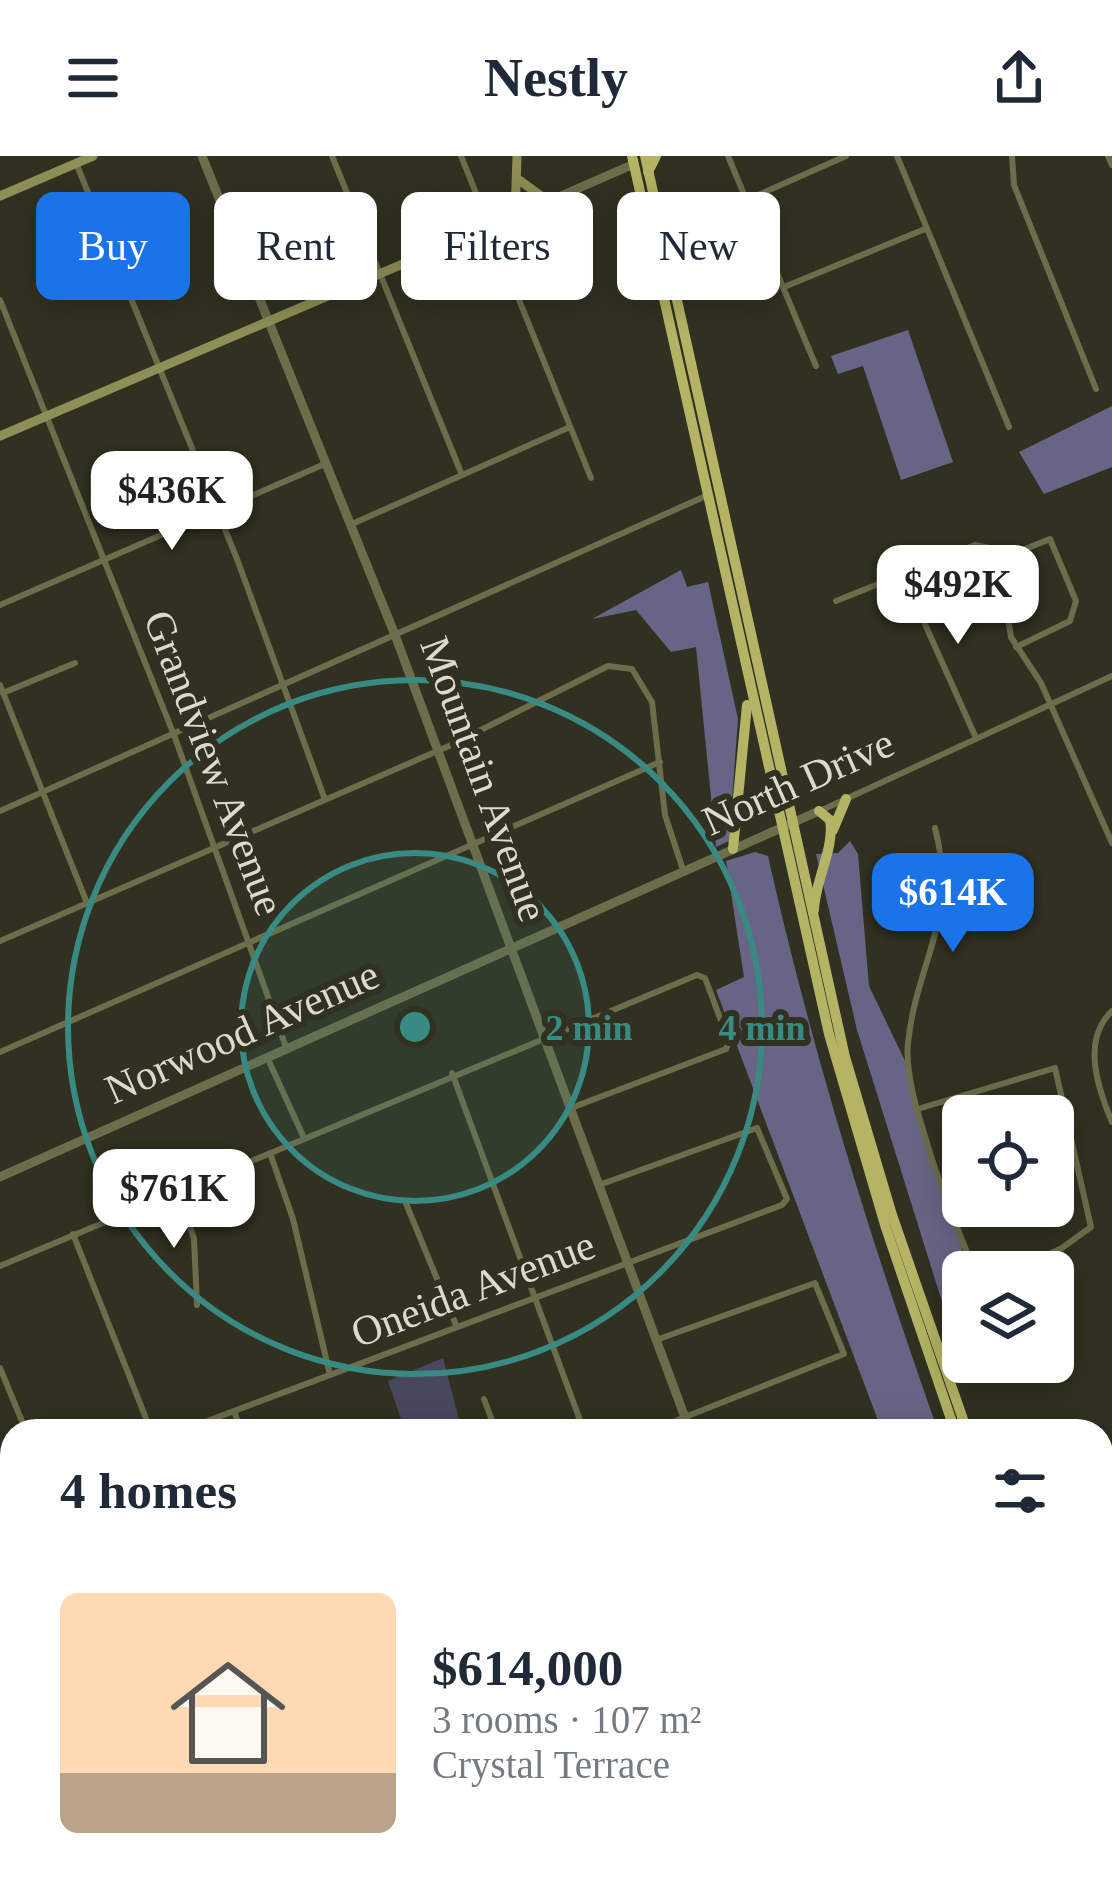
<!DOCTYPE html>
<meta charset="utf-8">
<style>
body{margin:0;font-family:Georgia,serif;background:#f6f6f7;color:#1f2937;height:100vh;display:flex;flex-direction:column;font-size:45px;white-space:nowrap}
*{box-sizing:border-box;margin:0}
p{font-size:39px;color:#747a83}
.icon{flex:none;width:66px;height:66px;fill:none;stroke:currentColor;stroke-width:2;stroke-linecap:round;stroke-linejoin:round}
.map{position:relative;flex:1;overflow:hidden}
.details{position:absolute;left:0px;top:1263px;width:1113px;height:471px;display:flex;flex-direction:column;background:#fff;border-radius:36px 36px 0 0;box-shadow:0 6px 30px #0003}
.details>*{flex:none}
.top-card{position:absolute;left:36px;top:36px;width:1041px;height:108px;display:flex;gap:24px}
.controls{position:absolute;left:942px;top:939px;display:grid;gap:24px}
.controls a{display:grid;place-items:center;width:132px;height:132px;border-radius:18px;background:#fff;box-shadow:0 6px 30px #0003;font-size:60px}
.price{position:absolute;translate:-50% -102px;padding:0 27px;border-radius:24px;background:#fff;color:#222;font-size:39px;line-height:78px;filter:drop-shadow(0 3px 6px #0008)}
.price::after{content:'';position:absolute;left:50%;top:72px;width:36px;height:27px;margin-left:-18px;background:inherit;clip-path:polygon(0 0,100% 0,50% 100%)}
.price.selected{background:#1a73e8;color:#fff}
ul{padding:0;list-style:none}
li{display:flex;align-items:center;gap:36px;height:300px;padding:0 60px}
li span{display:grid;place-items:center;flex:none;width:336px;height:240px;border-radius:18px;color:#555}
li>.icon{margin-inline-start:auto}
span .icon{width:144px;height:144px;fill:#fffc;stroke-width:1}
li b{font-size:51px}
h2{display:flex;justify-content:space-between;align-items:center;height:144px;padding:0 60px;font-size:51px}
.pill{padding:0 42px;border-radius:18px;background:#fff;box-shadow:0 6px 30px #0003;font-size:42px;line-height:108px}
.pill.selected{background:#1a73e8;color:#fff}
header{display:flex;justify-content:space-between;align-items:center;height:156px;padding:0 60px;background:#fff;font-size:54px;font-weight:800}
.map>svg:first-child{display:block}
.green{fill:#49475d}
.forest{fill:#686485}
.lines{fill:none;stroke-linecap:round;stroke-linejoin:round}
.river{stroke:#1f1a35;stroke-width:14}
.minor{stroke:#6c6d4b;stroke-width:6}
.tertiary{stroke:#6c6d4b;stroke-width:9}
.secondary{stroke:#8e8e57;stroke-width:9}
.trunk{stroke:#b4b464;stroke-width:10}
.ring{fill:none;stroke:#388a82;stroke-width:6}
.labels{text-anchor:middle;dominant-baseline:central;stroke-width:12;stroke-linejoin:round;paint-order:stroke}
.street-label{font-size:42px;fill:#dadad0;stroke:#313121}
.centre{fill:#388a82;stroke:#313121;stroke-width:6}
.ring-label{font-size:36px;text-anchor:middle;font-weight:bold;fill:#388a82;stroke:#313121;stroke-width:12;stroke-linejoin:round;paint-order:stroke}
</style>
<header><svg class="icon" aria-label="menu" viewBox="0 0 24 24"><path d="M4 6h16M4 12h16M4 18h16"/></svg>Nestly<svg class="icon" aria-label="share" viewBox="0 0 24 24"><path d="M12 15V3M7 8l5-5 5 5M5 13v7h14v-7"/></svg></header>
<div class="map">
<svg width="1112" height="1733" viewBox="0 0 1112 1733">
<rect width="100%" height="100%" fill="#313121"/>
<path class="green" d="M443,1202L462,1275H405L388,1225Z"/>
<g class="forest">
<path d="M908,174L953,306L901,324L863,210L838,218L831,200Z"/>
<path d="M1112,250V311L1044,338L1019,296Z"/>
<path d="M681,414L687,431L708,426L738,563L729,685L716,691L696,491L671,496L636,454L592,463Z"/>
<path d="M850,685L858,698L869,830L906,907L969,1116H963V1144L944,1152L857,874L816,698L838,697Z"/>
<path d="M755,696L768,700C812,896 871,1085 938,1275H882L716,834L744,821L726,705Z"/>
</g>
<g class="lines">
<g class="river">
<path d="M0,1705L12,1706"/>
<path d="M104,1722L109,1727"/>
</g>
<g class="minor">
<path d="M332,0L462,319"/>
<path d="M461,0L591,322"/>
<path d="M728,0L816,210"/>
<path d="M897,0L1009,271"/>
<path d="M1012,0L1014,29L1096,233"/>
<path d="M1108,0L1112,9"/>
<path d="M76,7L237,403L324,641"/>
<path d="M747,44L846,0"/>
<path d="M669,98L751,54"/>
<path d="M784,131L925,73"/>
<path d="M0,144L174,579L286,891"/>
<path d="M352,368L570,271"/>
<path d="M998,404L1050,383L1076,445L1070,465L1016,491"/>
<path d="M902,417L976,582"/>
<path d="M836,445L975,389L989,392L998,404L1011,481L1041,527L1112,687"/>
<path d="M0,449L327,307"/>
<path d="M0,529L87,747"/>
<path d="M3,537L75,507"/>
<path d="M822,654L1112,520"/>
<path d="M0,655L708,339"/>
<path d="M935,672C959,764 917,803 908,887C902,940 954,1064 975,1116"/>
<path d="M0,785L449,590L608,510L632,513L652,546L665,659L683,714"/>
<path d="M1112,855C1081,884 1098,933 1112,966"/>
<path d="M0,896L660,606"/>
<path d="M267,901L304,982"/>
<path d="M452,917L584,1275"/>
<path d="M921,952L1055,912L1091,1071L1062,1092L1010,1116"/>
<path d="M270,997L293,1063L330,1219"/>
<path d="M178,1034L194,1083L197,1149"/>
<path d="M405,1045L456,1169"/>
<path d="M73,1078L151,1275"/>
<path d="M0,1110L697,819L705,822L729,886L726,893L571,952"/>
<path d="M0,1212L26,1275"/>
<path d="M484,1243L496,1275"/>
<path d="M234,1255L241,1275"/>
<path d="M181,1275L782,1049L787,1043L757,972L599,1029"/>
<path d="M650,1275L844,1198L815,1127L656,1184"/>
<path d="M1101,1343L1112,1339"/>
<path d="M0,1344L12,1339"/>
<path d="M0,1524L12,1541"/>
<path d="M0,1646L12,1641"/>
<path d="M150,1722L156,1733"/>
<path d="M347,1722L363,1733"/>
<path d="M725,1722L729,1733"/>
<path d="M1005,1722L1008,1733"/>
<path d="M116,1733L138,1722"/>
<path d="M302,1733L313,1722"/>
<path d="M382,1733L390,1722"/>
</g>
<g class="tertiary">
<path d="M202,0L395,479L690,1275"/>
<path d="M515,60L634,8"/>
<path d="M0,1021L819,655"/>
<path d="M856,1722L860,1733"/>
</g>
<g class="secondary">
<path d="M519,24L548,45"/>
<path d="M0,40L93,0"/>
<path d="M0,280L515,60L517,0"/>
</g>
<g class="trunk">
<path d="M632,0L829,878L886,1072L955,1275"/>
<path d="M645,0L845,901L892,1059L967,1275"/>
<path d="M648,16L656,0"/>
<path d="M833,674L846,643"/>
<path d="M733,693L747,549"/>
<path d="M814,754C815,724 835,692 830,664L819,655"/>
<path d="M1101,1608L1109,1621L1104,1707"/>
<path d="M1102,1701L1108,1733"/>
<path d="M1093,1722L1095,1733"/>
</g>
</g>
<circle cx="415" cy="871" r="174" fill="#388a82" fill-opacity=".12"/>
<g class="ring">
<circle cx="415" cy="871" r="174"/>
<circle cx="415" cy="871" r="347"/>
</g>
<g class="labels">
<g class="street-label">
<text transform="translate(214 607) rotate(69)">Grandview Avenue</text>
<text transform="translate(484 623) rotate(70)">Mountain Avenue</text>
<text transform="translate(798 626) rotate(-24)">North Drive</text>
<text transform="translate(242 876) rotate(-24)">Norwood Avenue</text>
<text transform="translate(473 1133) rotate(-21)">Oneida Avenue</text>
</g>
</g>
<circle cx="415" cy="871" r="18" class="centre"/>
<g class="ring-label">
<text x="589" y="884">2 min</text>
<text x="762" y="884">4 min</text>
</g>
</svg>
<div class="controls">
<a><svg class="icon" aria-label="locate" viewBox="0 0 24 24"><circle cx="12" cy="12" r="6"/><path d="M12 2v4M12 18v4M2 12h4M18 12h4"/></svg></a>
<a><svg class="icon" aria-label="layers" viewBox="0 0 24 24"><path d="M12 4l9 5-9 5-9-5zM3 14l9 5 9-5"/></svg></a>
</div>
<b class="price" style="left:172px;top:397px">$436K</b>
<b class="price" style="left:958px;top:491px">$492K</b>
<b class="price selected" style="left:953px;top:799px">$614K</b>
<b class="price" style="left:174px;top:1095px">$761K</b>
<div class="top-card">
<a class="pill selected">Buy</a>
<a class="pill">Rent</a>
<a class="pill">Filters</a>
<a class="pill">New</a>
</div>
<section class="details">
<h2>4 homes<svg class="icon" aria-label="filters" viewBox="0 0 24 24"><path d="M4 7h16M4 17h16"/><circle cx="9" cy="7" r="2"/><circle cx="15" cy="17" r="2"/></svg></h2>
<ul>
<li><span style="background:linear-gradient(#ffd9b3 75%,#b9a48a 0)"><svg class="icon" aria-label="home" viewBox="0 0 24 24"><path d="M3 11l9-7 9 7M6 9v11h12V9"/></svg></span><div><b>$614,000</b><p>3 rooms · 107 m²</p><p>Crystal Terrace</p></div></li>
</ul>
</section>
</div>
